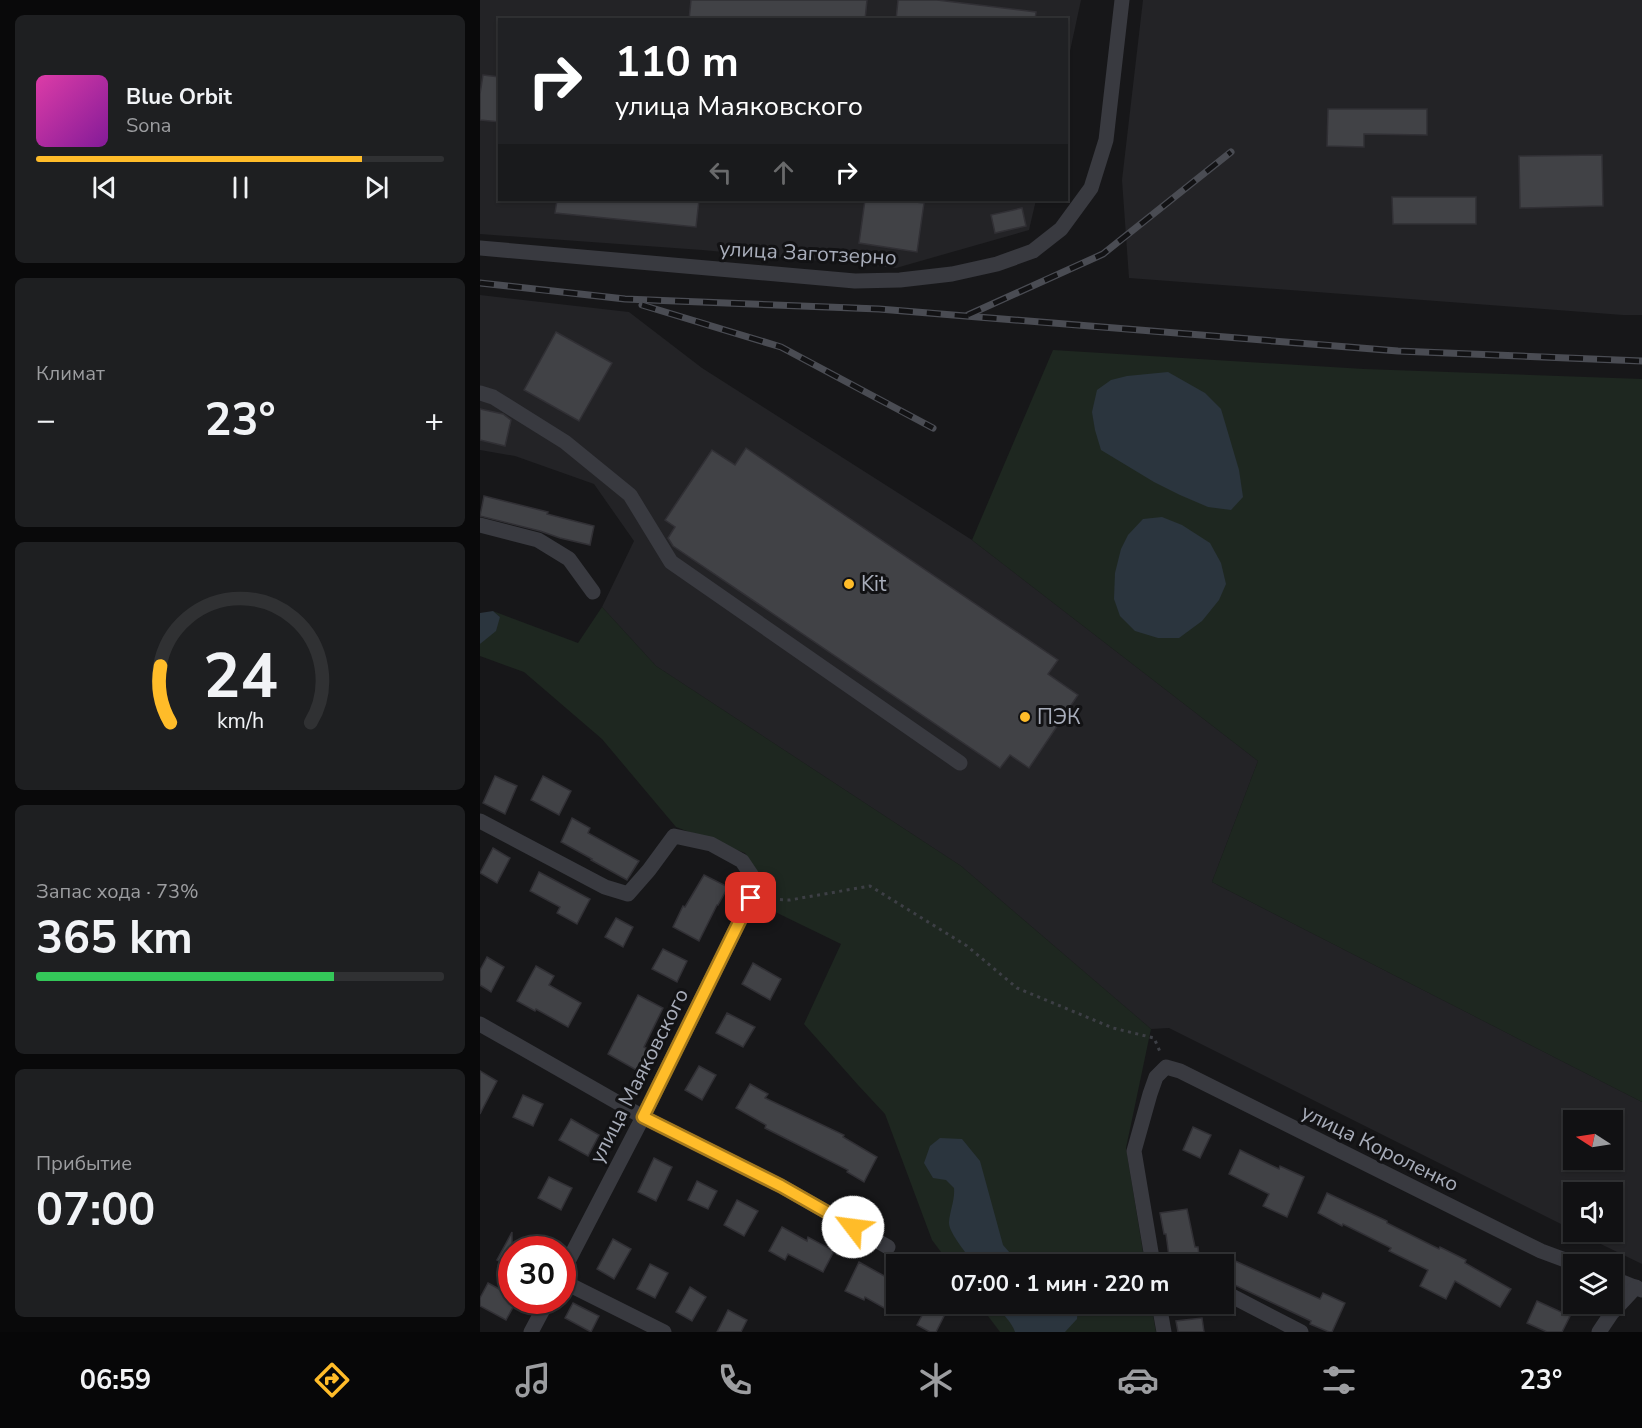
<!DOCTYPE html>
<html lang="ru">
<head>
<meta charset="utf-8">
<style>
  :root { --surface:#111113; --page:#1e1f21; --text:#f1f3f6; --muted:#9c9da0; --line:#303133; --accent:#ffbc29 }
  body { margin:0; font-family:"Nunito Sans",sans-serif; background:var(--page); color:var(--text); height:100vh; display:flex; flex-direction:column; font-size:22px; white-space:nowrap }
  * { box-sizing:border-box; margin:0 }
  p { font-size:20px; color:var(--muted) }
  .icon { flex:none; width:33px; height:33px; fill:none; stroke:currentColor; stroke-width:2; stroke-linecap:round; stroke-linejoin:round }
  .map { position:relative; flex:1; overflow:hidden }
  .drawer { display:flex; flex-direction:column; gap:15px; padding:15px; background:#09090a; width:480px }
  .drawer>* { flex:none }
  .guide { position:absolute; left:18px; top:18px; width:570px; height:183px; border-radius:0px; box-shadow:0 2px 4px #0004,0 0 0 2px var(--line); background:#202124; color:#fff; overflow:hidden }
  .needle { width:39px; rotate:282deg }
  .controls { position:absolute; left:1083px; top:1110px; display:grid; gap:12px }
  .controls a { display:grid; place-items:center; width:60px; height:60px; border-radius:0px; background:var(--surface); box-shadow:0 2px 4px #0004,0 0 0 2px var(--line); font-size:30px }
  .speed { position:absolute; left:18px; top:1236px; display:flex; gap:12px; font-size:30px; font-weight:700; text-align:center }
  .speed>* { display:grid; place-content:center; width:78px; height:78px; border-radius:50%; background:var(--surface); box-shadow:0 2px 4px #0004,0 0 0 2px var(--line); line-height:1 }
  .speed .limit { border:9px solid #d22; background:#fff; color:#111 }
  .pin { position:absolute; display:grid; place-items:center; width:51px; height:51px; color:#fff; margin:-26px; border-radius:12px; box-shadow:0 3px 9px #0006 }
  .me { position:absolute; width:66px; margin:-33px; rotate:300deg; stroke-linejoin:round; filter:drop-shadow(0 0 4px #0008) }
  .turn { display:flex; align-items:center; gap:21px; height:126px; padding:0 18px; font-size:27px }
  .turn .icon { width:78px; height:78px; stroke-width:2.5 }
  .turn b { display:block; font-size:42px; line-height:51px }
  .lanes { display:flex; align-items:center; height:57px; padding:0 18px; background:#0003; justify-content:center; gap:30px; direction:ltr }
  .lanes .off { opacity:.35 }
  .big { font-size:45px; font-weight:700; line-height:1.1 }
  .drawer .tile { flex:1; display:flex; flex-direction:column; justify-content:center; gap:9px; min-width:0; padding:0 21px; border-radius:9px; background:var(--page) }
  .drawer .dial { align-items:center; gap:0 }
  .dial svg { height:156px; overflow:visible; fill:none; stroke:var(--line); stroke-width:7; stroke-linecap:round; text-anchor:middle }
  .dial text { fill:var(--text); stroke:none }
  .song { display:flex; align-items:center; gap:18px }
  .cover { width:72px; height:72px; border-radius:9px; background:linear-gradient(135deg,hsl(320 70% 55%),hsl(290 70% 35%)) }
  .played { height:6px; border-radius:3px; background:linear-gradient(90deg,var(--accent) 80%,var(--line) 80%) }
  .keys { display:flex; justify-content:space-around; direction:ltr }
  .heat { display:flex; justify-content:space-between; align-items:center; font-size:33px; direction:ltr }
  .charge { height:9px; border-radius:4px; background:linear-gradient(90deg,#34c759 73%,var(--line) 0) }
  .trip { position:absolute; left:406px; top:1254px; width:348px; height:60px; border-radius:0px; background:var(--surface); box-shadow:0 2px 4px #0004,0 0 0 2px var(--line); font-weight:700; line-height:60px; text-align:center }
  .tabs { display:flex; height:96px; justify-content:space-around; align-items:center; background:#070708; color:var(--muted) }
  .tabs .icon { width:42px; height:42px }
  .tabs .selected { color:var(--accent) }
  .tabs b { font-size:27px; color:var(--text) }
  main { display:flex; flex:1; min-height:0 }
  .map>svg:first-child { display:block }
  .built { fill:#232326; fill-rule:evenodd }
  .green { fill:#1e2720 }
  .water { fill:#2b353e }
  .building { fill:#414246; stroke:#313035; stroke-width:1.5 }
  .lines { fill:none; stroke-linecap:round; stroke-linejoin:round }
  .path { stroke:#3d3f45; stroke-width:3; stroke-dasharray:3 4.5; stroke-linecap:butt }
  .minor { stroke:#393a40; stroke-width:15 }
  .rail-casing { stroke:#4a4c53; stroke-width:7 }
  .rail { stroke:#121214; stroke-width:4.5; stroke-dasharray:14; stroke-linecap:butt }
  .route-casing { stroke:#a67a1b; stroke-width:15 }
  .route { stroke:#ffbc29; stroke-width:10 }
  .poi-dot { fill:#ffbc29; stroke:#121214; stroke-width:2 }
  .labels { text-anchor:middle; dominant-baseline:central; stroke-width:6; stroke-linejoin:round; paint-order:stroke }
  .street-label { font-size:21px; fill:#a8adba; stroke:#121214 }
  .poi-label { font-size:21px; fill:#a8adba; stroke:#121214; text-anchor:start }
</style>
</head>
<body>
<main>
<section class="drawer">
<div class="tile">
<div class="song"><i class="cover"></i><div><b>Blue Orbit</b><p>Sona</p></div></div>
<div class="played"></div>
<div class="keys"><svg class="icon" aria-label="previous" viewBox="0 0 24 24"><path d="M18 5L8 12l10 7zM5 5v14"/></svg><svg class="icon" aria-label="pause" viewBox="0 0 24 24"><path d="M8 5v14M16 5v14"/></svg><svg class="icon" aria-label="next" viewBox="0 0 24 24"><path d="M6 5l10 7-10 7zM19 5v14"/></svg></div>
</div>
<div class="tile"><p>Климат</p>
<div class="heat"><a>−</a><b class="big">23°</b><a>+</a></div>
</div>
<div class="tile dial"><svg viewBox="0 0 100 80">
<path d="M14 69A42 42 0 1 1 86 69"/>
<path d="M14 69A42 42 0 0 1 9 40" stroke="#ffbc29"/>
<text x="50" y="56" font-size="32" font-weight="700">24</text>
<text x="50" y="72" font-size="11">km/h</text>
</svg></div>
<div class="tile"><p>Запас хода · 73%</p><b class="big">365 km</b><div class="charge"></div></div>
<div class="tile"><p>Прибытие</p><b class="big">07:00</b></div>
</section>
<div class="map">
<svg width="1162" height="1332" viewBox="0 0 1162 1332">
  <rect width="100%" height="100%" fill="#171719"/>
  <!-- built -->
  <g class="built">
    <polygon points="0,0 601,0 587,65 586,20 20,20 20,200 556,200 549,230 416,268 222,250 0,234"/>
    <polygon points="663,0 1162,0 1162,315 1143,315 649,278 642,180"/>
    <path d="M0,295L149,312L222,368L492,540L778,761L732,882L1162,1102V1264L1096,1232H1132V1192H1094L1093,1230L689,1028L671,1029L481,866L176,666L122,607L154,541L114,484L35,456L0,450ZM1094,1120H1132V1160H1094Z"/>
  </g>
  <!-- green -->
  <g class="green">
    <polygon points="573,350 884,369 1162,379 1162,1102 732,882 778,761 492,540"/>
    <polygon points="122,607 176,666 481,866 671,1029 646,1148 665,1264 470,1264 452,1240 405,1114 378,1085 324,1024 361,944 285,907 285,897 278,874 265,853 196,827 122,739 44,672 0,656 0,644 20,617 13,611 98,643"/>
    <polygon points="499,1304 671,1304 676,1332 520,1332"/>
  </g>
  <!-- water -->
  <g class="water">
    <polygon points="688,372 725,393 741,409 759,470 763,497 751,510 728,507 700,495 674,482 621,450 615,430 612,412 617,390 631,380 647,376"/>
    <polygon points="682,517 702,525 730,543 741,563 746,584 739,600 722,621 699,638 678,638 655,631 640,616 634,599 635,573 641,549 648,535 663,519"/>
    <polygon points="13,611 20,617 16,631 0,644 0,613"/>
    <path d="M460,1138L482,1139L500,1161L523,1245L530,1253H546L560,1264H494C488,1255 468,1232 469,1222C470,1210 475,1200 474,1188L466,1180L453,1178L444,1163L450,1146Z"/>
    <path d="M516,1304H598L597,1319L585,1332H535C532,1322 521,1313 516,1304Z"/>
  </g>
  <!-- building -->
  <g class="building">
    <polygon points="211,0 387,0 385,20 209,20"/>
    <polygon points="418,0 457,0 556,12 555,20 416,20"/>
    <polygon points="3,75 20,77 20,122 0,120 0,94"/>
    <polygon points="848,109 947,109 947,135 884,134 884,147 847,146"/>
    <polygon points="1122,155 1123,206 1040,208 1039,156"/>
    <polygon points="912,197 996,197 996,224 913,224"/>
    <polygon points="77,200 219,200 216,227 75,213"/>
    <polygon points="385,200 418,200 444,203 437,252 379,243"/>
    <polygon points="542,208 546,226 515,233 511,215"/>
    <polygon points="76,332 132,363 99,421 44,390"/>
    <polygon points="0,409 23,414 31,420 25,446 0,440"/>
    <polygon points="266,448 578,660 568,674 598,695 549,768 530,755 520,768 193,546 188,538 195,527 185,520 232,450 255,465"/>
    <polygon points="4,496 68,512 67,514 114,526 110,545 80,538 60,531 0,516"/>
    <polygon points="15,776 37,786 25,814 3,803"/>
    <polygon points="63,776 91,791 79,815 51,800"/>
    <polygon points="92,818 110,828 108,833 159,861 147,880 111,860 112,859 81,842"/>
    <polygon points="13,848 30,858 17,883 0,873"/>
    <polygon points="59,872 110,899 97,924 77,913 80,907 50,891"/>
    <polygon points="224,875 248,887 238,905 237,905 219,941 193,927 203,906 205,907"/>
    <polygon points="136,918 153,927 143,947 125,937"/>
    <polygon points="183,949 207,961 197,982 172,969"/>
    <polygon points="7,957 24,967 11,992 0,985 0,970"/>
    <polygon points="273,963 301,979 290,1000 262,984"/>
    <polygon points="56,966 74,976 69,985 101,1003 88,1027 56,1009 55,1011 37,1001"/>
    <polygon points="158,995 183,1008 164,1047 169,1050 158,1071 128,1054"/>
    <polygon points="247,1013 275,1027 263,1047 236,1033"/>
    <polygon points="219,1066 236,1075 222,1100 205,1090"/>
    <polygon points="0,1071 17,1081 0,1114"/>
    <polygon points="270,1084 288,1094 285,1098 364,1135 363,1137 397,1157 384,1182 367,1172 368,1170 285,1128 286,1125 256,1108"/>
    <polygon points="43,1095 63,1104 53,1126 33,1117"/>
    <polygon points="91,1119 119,1135 108,1156 79,1140"/>
    <polygon points="713,1127 731,1135 720,1158 703,1150"/>
    <polygon points="760,1150 799,1169 800,1166 824,1177 807,1217 783,1206 789,1194 749,1174"/>
    <polygon points="174,1158 192,1167 176,1201 158,1192"/>
    <polygon points="69,1177 92,1188 81,1210 58,1198"/>
    <polygon points="217,1181 237,1191 228,1209 208,1200"/>
    <polygon points="847,1193 907,1221 907,1223 959,1249 960,1247 986,1260 985,1263 1031,1289 1020,1307 975,1281 966,1299 940,1286 948,1270 909,1251 911,1248 863,1224 862,1226 838,1213"/>
    <polygon points="257,1200 278,1211 264,1236 244,1225"/>
    <polygon points="707,1209 715,1247 718,1247 720,1264 690,1264 686,1234 684,1234 680,1213"/>
    <polygon points="302,1227 327,1241 328,1237 354,1251 343,1272 308,1254 305,1260 289,1251"/>
    <polygon points="32,1232 32,1268 17,1260"/>
    <polygon points="133,1239 151,1249 134,1279 117,1269"/>
    <polygon points="753,1260 840,1299 843,1293 865,1303 852,1332 849,1332 830,1324 831,1321 744,1280"/>
    <polygon points="379,1262 417,1283 417,1307 413,1313 385,1297 384,1300 365,1291"/>
    <polygon points="170,1264 188,1273 175,1298 157,1289"/>
    <polygon points="8,1283 32,1296 32,1300 37,1300 26,1320 0,1306 0,1298"/>
    <polygon points="210,1287 226,1297 212,1321 196,1312"/>
    <polygon points="1057,1301 1090,1316 1082,1332 1067,1332 1047,1323"/>
    <polygon points="93,1303 119,1316 111,1332 85,1318"/>
    <polygon points="448,1304 456,1304 467,1310 456,1332 450,1332 437,1325"/>
    <polygon points="248,1310 267,1320 261,1332 237,1332"/>
    <polygon points="722,1318 724,1332 698,1332 696,1321"/>
  </g>
  <g class="lines">
    <!-- path -->
    <polyline class="path" points="285,899 310,900 390,886 487,946 537,988 633,1028 674,1038 681,1054"/>
    <!-- minor -->
    <g class="minor">
      <polyline points="0,248 375,281 420,280 472,274 517,264 553,251 581,229 611,188 626,140 642,0"/>
      <polyline points="0,393 13,397 85,442 150,495 191,562 480,763"/>
      <polyline points="0,525 58,540 89,559 113,592"/>
      <polyline points="0,821 125,887 148,894 169,870 194,836 231,844 262,861 274,879 271,898 163,1117 82,1273"/>
      <polyline points="0,1024 163,1117 301,1186 408,1247"/>
      <polyline points="673,1264 654,1151 670,1094 676,1077 686,1067 700,1071 1061,1251 1096,1264"/>
      <polyline points="1132,1278 1162,1290"/>
      <polyline points="82,1281 184,1332"/>
      <polyline points="744,1292 821,1332"/>
      <polyline points="679,1304 684,1332"/>
      <polyline points="51,1332 68,1300"/>
      <polyline points="1119,1332 1131,1314 1156,1287"/>
    </g>
    <defs>
      <g id="rail">
        <polyline points="0,283 145,299 399,309 918,351 1162,361"/>
        <polyline points="162,305 301,347 453,428"/>
        <polyline points="488,315 623,254 751,152"/>
      </g>
    </defs>
    <!-- rail casing -->
    <use href="#rail" class="rail-casing"/>
    <!-- rail -->
    <use href="#rail" class="rail"/>
  </g>
  <g class="lines">
    <defs>
      <polyline id="route" points="271,898 163,1117 301,1186 373,1227"/>
    </defs>
    <!-- route casing -->
    <use href="#route" class="route-casing"/>
    <!-- route -->
    <use href="#route" class="route"/>
  </g>
  <!-- markers -->
  <g class="poi-dot">
    <circle cx="369" cy="584" r="6"/>
    <circle cx="545" cy="717" r="6"/>
  </g>
  <g class="labels">
    <!-- street labels -->
    <g class="street-label">
      <text transform="translate(328 253) rotate(3)">улица Заготзерно</text>
      <text transform="translate(159 1076) rotate(-63)">улица Маяковского</text>
      <text transform="translate(900 1148) rotate(26)">улица Короленко</text>
    </g>
    <!-- poi labels -->
    <g class="poi-label">
      <text x="381" y="584">Kit</text>
      <text x="557" y="717">ПЭК</text>
    </g>
  </g>
</svg>
<div class="controls">
<a><svg class="needle" viewBox="-14 -14 28 28"><path d="M0-13l5 13h-10z" fill="#e53935"/><path d="M0 13l5-13h-10z" fill="#9c9da0"/></svg></a>
<a><svg class="icon" aria-label="sound" viewBox="0 0 24 24"><path d="M4 9h4l5-4v14l-5-4H4zM17 9q2 3 0 6"/></svg></a>
<a><svg class="icon" aria-label="layers" viewBox="0 0 24 24"><path d="M12 4l9 5-9 5-9-5zM3 14l9 5 9-5"/></svg></a>
</div>
<div class="speed"><div class="limit">30</div></div>
<div class="pin" style="left:271px;top:898px;background:#d93025"><svg class="icon" aria-label="arrive" viewBox="0 0 24 24"><path d="M6 21V4h12l-3 4 3 4H6"/></svg></div>
<svg class="me" style="left:373px;top:1227px" viewBox="-20 -20 40 40"><circle r="19" fill="#fff"/><path d="M0-13L10 11 0 6-10 11z" fill="#ffbc29"/></svg>
<div class="trip">07:00 · 1 мин · 220 m</div>
<div class="guide">
<div class="turn"><svg class="icon" aria-label="right" viewBox="0 0 24 24"><path d="M7 20v-9h11M14 6l5 5-5 5"/></svg><div><b>110 m</b>улица Маяковского</div></div>
<div class="lanes"><svg class="icon off" aria-label="left" viewBox="0 0 24 24"><path d="M17 20v-9H6M10 6l-5 5 5 5"/></svg><svg class="icon off" aria-label="ahead" viewBox="0 0 24 24"><path d="M12 20V5M6 11l6-6 6 6"/></svg><svg class="icon" aria-label="right" viewBox="0 0 24 24"><path d="M7 20v-9h11M14 6l5 5-5 5"/></svg></div>
</div>
</div>
</main>
<nav class="tabs">
<b>06:59</b>
<svg class="icon selected" aria-label="directions" viewBox="0 0 24 24"><path d="M12 3l9 9-9 9-9-9zM9 14v-3h6M13 9l2 2-2 2"/></svg>
<svg class="icon" aria-label="music" viewBox="0 0 24 24"><path d="M9 18V5l10-2v13"/><circle cx="6" cy="18" r="3"/><circle cx="16" cy="16" r="3"/></svg>
<svg class="icon" aria-label="phone" viewBox="0 0 24 24"><path d="M5 4h4l2 5-3 2q2 4 5 5l2-3 5 2v4C11 20 4 13 5 4z"/></svg>
<svg class="icon" aria-label="climate" viewBox="0 0 24 24"><path d="M12 3v18M4 7l16 10M4 17L20 7"/></svg>
<svg class="icon" aria-label="car" viewBox="0 0 24 24"><path d="M5 17H2v-5l4-1 3-4h7l3 4 3 1v5h-3M9 17h6M6 11h13"/><circle cx="7" cy="17" r="2"/><circle cx="17" cy="17" r="2"/></svg>
<svg class="icon" aria-label="filters" viewBox="0 0 24 24"><path d="M4 7h16M4 17h16"/><circle cx="9" cy="7" r="2"/><circle cx="15" cy="17" r="2"/></svg>
<b>23°</b>
</nav>
</body>
</html>
